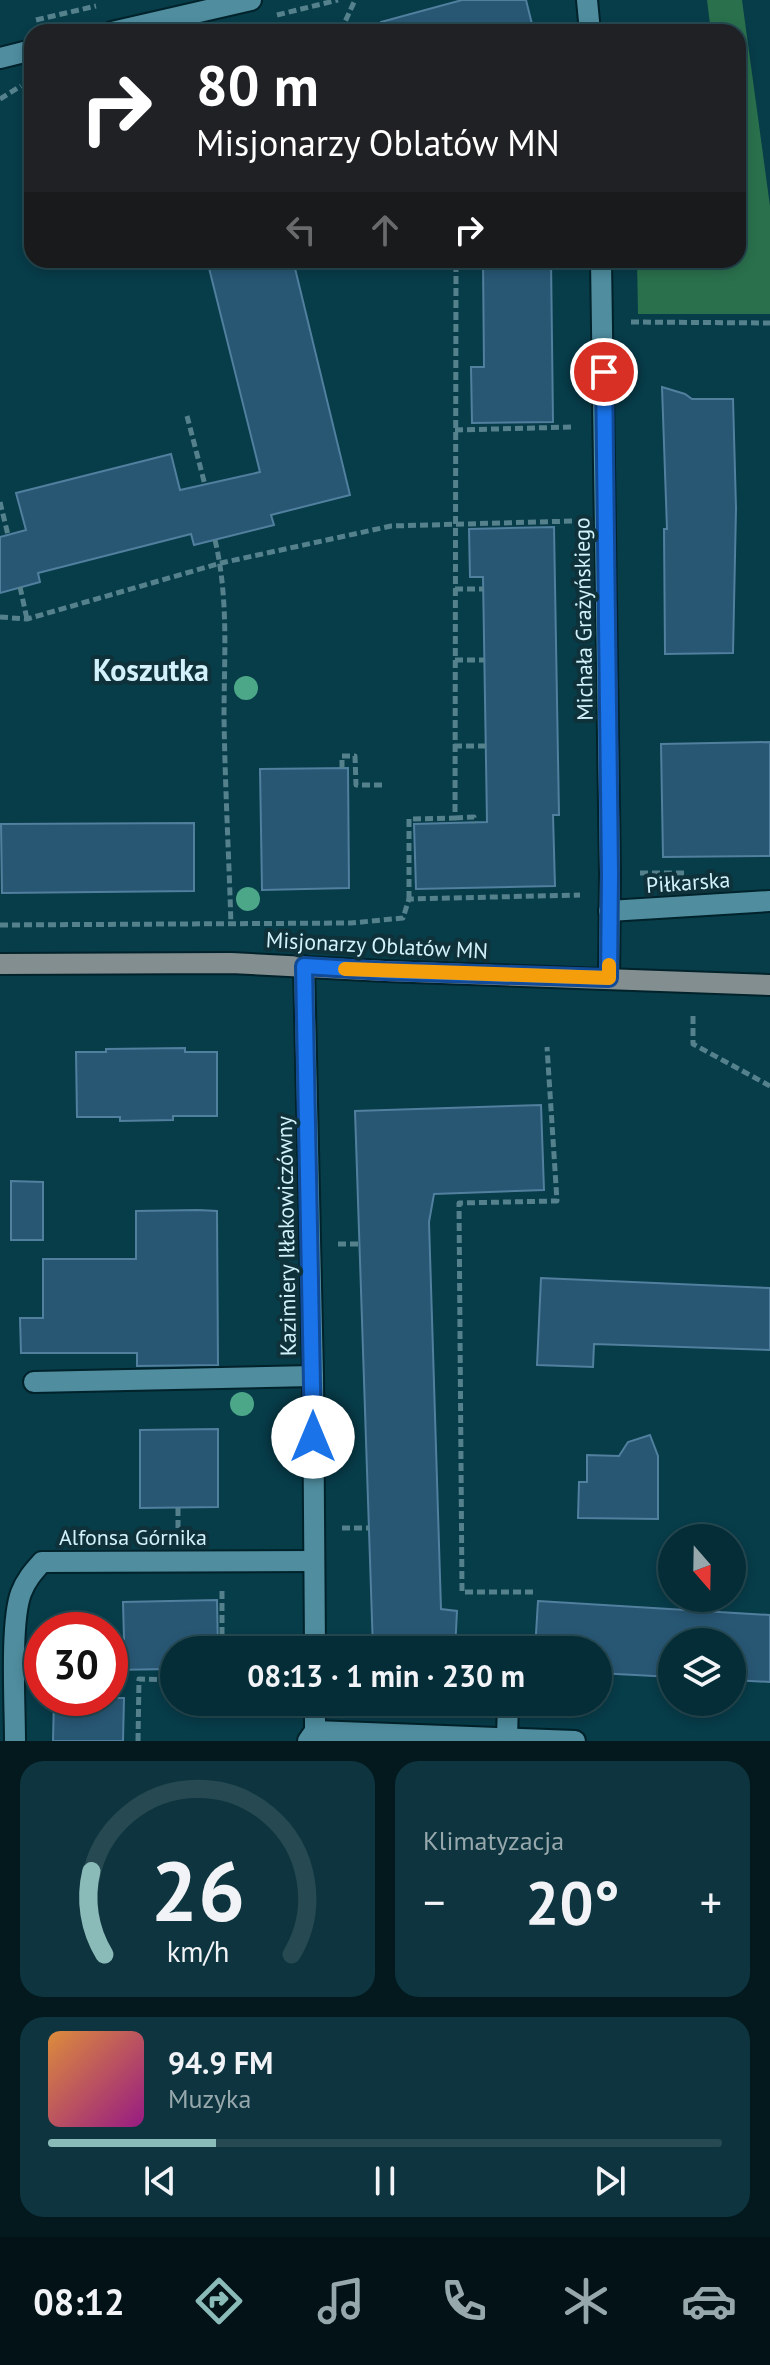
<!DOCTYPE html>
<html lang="pl">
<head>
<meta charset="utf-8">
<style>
  :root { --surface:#052d37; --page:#0e353f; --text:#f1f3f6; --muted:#97a8ad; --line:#264952; --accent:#8bbbb9 }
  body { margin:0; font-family:"PT Sans",sans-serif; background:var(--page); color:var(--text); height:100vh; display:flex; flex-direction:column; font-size:30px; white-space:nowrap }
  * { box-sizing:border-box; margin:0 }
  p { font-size:26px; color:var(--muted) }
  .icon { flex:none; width:44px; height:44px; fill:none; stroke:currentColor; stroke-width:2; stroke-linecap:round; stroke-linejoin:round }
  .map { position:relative; height:1741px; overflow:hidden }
  .details { display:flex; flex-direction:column; gap:20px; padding:20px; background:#03191e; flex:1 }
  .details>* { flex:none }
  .top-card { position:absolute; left:24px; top:24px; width:722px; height:244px; border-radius:24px; box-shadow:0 4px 12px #0003,0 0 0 2px var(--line); background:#202124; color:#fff; overflow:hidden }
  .needle { width:52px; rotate:160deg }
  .tools { position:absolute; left:658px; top:1524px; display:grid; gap:16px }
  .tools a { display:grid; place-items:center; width:88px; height:88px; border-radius:50%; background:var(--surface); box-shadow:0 4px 12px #0003,0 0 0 2px var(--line); font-size:40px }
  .speed { position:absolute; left:24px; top:1612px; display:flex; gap:16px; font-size:40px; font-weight:700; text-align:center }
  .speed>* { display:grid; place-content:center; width:104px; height:104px; border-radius:50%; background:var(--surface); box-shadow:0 4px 12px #0003,0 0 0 2px var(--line); line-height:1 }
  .speed .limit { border:12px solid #d22; background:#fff; color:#111 }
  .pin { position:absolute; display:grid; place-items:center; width:68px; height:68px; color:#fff; margin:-34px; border:4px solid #fff; border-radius:50%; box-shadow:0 2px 8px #0007 }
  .me { position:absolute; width:88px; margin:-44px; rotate:0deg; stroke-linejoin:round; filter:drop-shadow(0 0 6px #0008) }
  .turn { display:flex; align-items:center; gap:28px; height:168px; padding:0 40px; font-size:36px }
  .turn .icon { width:104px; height:104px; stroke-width:2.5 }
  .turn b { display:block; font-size:56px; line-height:68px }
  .lanes { display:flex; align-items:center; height:76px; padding:0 40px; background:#0003; justify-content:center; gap:40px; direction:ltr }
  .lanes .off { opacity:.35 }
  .big { font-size:60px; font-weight:700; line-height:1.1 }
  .details .tile { flex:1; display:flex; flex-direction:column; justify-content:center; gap:12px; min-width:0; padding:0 28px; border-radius:24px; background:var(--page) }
  .details .dial { align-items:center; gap:0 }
  .dial svg { height:208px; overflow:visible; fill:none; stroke:var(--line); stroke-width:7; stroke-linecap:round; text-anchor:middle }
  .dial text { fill:var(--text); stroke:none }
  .song { display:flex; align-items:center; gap:24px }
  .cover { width:96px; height:96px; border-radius:12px; background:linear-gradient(135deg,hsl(30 70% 55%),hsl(310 70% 35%)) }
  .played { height:8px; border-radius:4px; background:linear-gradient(90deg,var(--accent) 25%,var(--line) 25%) }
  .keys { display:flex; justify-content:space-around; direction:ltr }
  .heat { display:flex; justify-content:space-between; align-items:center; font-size:44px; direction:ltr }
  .details .tiles { flex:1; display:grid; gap:20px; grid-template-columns:1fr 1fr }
  .tile:last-child { grid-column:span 2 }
  .trip { position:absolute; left:160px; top:1636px; width:452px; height:80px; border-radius:40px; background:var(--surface); box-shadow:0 4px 12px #0003,0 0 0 2px var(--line); font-weight:700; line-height:80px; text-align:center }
  .dock { display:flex; height:128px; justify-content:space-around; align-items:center; background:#021216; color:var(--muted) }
  .dock .icon { width:56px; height:56px }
  .dock .on { color:var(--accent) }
  .dock b { font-size:36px; color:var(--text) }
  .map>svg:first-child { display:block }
  .green { fill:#2a704d }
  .building { fill:#285774; stroke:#517f9e; stroke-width:2 }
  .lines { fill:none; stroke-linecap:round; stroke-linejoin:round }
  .lane-casing { stroke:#00222a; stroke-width:24 }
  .street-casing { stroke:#00222a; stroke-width:24 }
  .secondary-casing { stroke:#00222a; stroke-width:24 }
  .path { stroke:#55818d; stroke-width:5; stroke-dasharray:8 4; stroke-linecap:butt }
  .lane { stroke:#4f8d9f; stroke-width:20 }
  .street { stroke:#4f8d9f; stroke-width:20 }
  .secondary { stroke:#838e90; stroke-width:20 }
  .tree { fill:#4ca688 }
  .route-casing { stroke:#114b97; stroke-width:20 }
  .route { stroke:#1a73e8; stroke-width:14 }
  .slow { stroke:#f59e0b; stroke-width:14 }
  .labels { text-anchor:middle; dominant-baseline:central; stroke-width:8; stroke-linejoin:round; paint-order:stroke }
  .street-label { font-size:22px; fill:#d2f1fb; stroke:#0f3139 }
  .district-label { font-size:30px; font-weight:bold; fill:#d2f1fb; stroke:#0f3139 }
</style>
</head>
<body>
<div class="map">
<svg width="770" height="1741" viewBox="0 0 770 1741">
  <rect width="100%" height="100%" fill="#073c49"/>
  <!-- green -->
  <polygon class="green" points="707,0 742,0 770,206 770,314 638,314 637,260 738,260 738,32 711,32"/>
  <!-- building -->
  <g class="building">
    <polygon points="462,0 526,0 534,32 382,32 381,22"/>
    <polygon points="207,260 293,260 350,495 271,515 274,525 194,545 191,534 38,573 40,582 0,593 0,537 26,530 16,493 171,454 180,490 260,472"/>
    <polygon points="483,260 551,260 553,422 472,423 471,367 484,367"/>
    <polygon points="662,387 685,394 692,399 733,399 736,508 733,653 665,654 664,529 667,529"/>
    <polygon points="554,527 559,815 553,815 555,886 416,889 414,824 487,822 483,577 470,577 469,529"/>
    <polygon points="770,742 770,856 663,857 661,744"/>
    <polygon points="348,768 349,888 262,890 260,769"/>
    <polygon points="194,823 194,891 2,893 1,824"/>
    <polygon points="185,1048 185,1052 217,1052 217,1116 173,1116 173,1120 120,1121 120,1117 77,1117 76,1052 106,1052 106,1049"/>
    <polygon points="541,1105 544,1190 434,1194 429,1222 441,1609 457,1611 455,1650 373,1650 355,1111"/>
    <polygon points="11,1181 43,1182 43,1240 11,1240"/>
    <polygon points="198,1210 217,1211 218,1365 137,1366 137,1353 21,1353 20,1318 43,1318 43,1259 136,1259 136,1211"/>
    <polygon points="541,1278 770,1288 770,1350 594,1344 593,1367 537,1365"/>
    <polygon points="218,1429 218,1507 140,1508 140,1430"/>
    <polygon points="650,1435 658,1456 658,1519 578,1518 579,1482 587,1482 587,1455 619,1456 628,1442"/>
    <polygon points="217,1600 218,1650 174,1650 174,1669 110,1670 110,1638 124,1639 123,1602"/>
    <polygon points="538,1601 770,1615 770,1682 732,1680 732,1642 672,1642 672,1677 598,1673 598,1650 535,1650"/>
    <polygon points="54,1698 124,1698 123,1741 53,1741"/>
  </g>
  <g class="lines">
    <defs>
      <g id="lane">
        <polyline points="609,911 770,901"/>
        <polyline points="34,1382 313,1376"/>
        <polyline points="315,1731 575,1741"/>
        <polyline points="507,1738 508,1702"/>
      </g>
      <g id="street">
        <polyline points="587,0 590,32"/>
        <polyline points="112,32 251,0"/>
        <polyline points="0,58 32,50"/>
        <polyline points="601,260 610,874 609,978"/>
        <polyline points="304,966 313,1376 315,1650"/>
        <path d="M15,1741C15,1705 10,1623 21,1593C26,1580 33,1572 42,1562L314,1561"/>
        <polyline points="308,1741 315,1731 315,1702"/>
      </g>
      <polyline id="secondary" points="0,964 231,963 385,971 770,985"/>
    </defs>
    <!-- lane casing -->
    <use href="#lane" class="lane-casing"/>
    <!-- street casing -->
    <use href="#street" class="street-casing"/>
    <!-- secondary casing -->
    <use href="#secondary" class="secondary-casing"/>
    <!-- path -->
    <g class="path">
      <polyline points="277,15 338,0"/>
      <polyline points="36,20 96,6"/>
      <polyline points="346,32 344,24 355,0"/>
      <polyline points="0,99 21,86"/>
      <polyline points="631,322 770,323"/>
      <polyline points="187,416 205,485"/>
      <polyline points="455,430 573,427"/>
      <polyline points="0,502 8,535"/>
      <path d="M215,540C229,599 224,658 224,717C225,787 229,857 231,926"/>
      <polyline points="20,587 27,619"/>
      <polyline points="455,589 483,589"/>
      <polyline points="0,617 27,619 221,563 391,526 574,521"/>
      <polyline points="455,660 484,660"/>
      <polyline points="454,746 486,746"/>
      <polyline points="342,768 342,756 355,756 356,785 383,785"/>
      <polyline points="455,818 474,817 475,823"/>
      <polyline points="640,873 686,873"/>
      <polyline points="409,899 409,819 455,818 456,271 454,260"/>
      <polyline points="0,925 351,923 403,918 409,899 580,895"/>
      <polyline points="693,1016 693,1044 770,1086"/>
      <polyline points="338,1244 361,1244"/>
      <polyline points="178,1508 178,1531"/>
      <polyline points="342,1528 369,1528"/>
      <polyline points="222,1591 222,1650"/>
      <polyline points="533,1592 462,1592 459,1203 557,1201 547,1047"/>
      <polyline points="138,1741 139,1679 174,1680"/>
    </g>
    <!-- lane -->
    <use href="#lane" class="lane"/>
    <!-- street -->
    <use href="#street" class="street"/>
    <!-- secondary -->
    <use href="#secondary" class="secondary"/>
  </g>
  <!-- trees -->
  <g class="tree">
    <circle cx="246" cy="688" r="12"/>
    <circle cx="248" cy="899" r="12"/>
    <circle cx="242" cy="1404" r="12"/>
  </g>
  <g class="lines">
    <defs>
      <polyline id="route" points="313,1437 304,966 385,971 609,978 610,874 604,372"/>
    </defs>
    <!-- route casing -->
    <use href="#route" class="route-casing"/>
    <!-- route -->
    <use href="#route" class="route"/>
    <!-- slow -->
    <polyline class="slow" points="345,969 609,978 609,965"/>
  </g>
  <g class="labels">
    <!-- street labels -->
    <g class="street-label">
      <text transform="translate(583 619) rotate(-91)">Michała Grażyńskiego</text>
      <text transform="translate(688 882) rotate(-4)">Piłkarska</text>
      <text transform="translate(377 945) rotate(3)">Misjonarzy Oblatów MN</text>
      <text transform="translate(286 1236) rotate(-91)">Kazimiery Iłłakowiczówny</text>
      <text x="133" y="1537">Alfonsa Górnika</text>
    </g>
    <!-- district labels -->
    <g class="district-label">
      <text x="151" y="669">Koszutka</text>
    </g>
  </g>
</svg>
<div class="tools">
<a><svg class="needle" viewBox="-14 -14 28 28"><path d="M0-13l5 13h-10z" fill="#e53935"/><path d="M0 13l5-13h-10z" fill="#97a8ad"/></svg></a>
<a><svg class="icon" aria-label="layers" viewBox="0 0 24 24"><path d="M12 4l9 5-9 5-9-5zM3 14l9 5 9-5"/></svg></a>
</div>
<div class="speed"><div class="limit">30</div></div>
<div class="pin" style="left:604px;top:372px;background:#d93025"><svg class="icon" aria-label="arrive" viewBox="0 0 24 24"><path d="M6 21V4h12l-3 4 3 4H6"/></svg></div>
<svg class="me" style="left:313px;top:1437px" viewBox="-20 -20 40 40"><circle r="19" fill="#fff"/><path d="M0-13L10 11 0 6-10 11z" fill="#1a73e8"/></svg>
<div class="trip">08:13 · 1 min · 230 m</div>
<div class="top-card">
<div class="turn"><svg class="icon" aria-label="right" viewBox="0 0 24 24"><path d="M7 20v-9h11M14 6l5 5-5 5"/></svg><div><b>80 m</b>Misjonarzy Oblatów MN</div></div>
<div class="lanes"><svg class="icon off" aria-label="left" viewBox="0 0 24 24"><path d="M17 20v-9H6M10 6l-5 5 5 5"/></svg><svg class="icon off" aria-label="ahead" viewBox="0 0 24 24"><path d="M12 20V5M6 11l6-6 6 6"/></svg><svg class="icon" aria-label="right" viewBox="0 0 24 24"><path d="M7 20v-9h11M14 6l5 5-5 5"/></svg></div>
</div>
</div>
<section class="details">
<div class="tiles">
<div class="tile dial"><svg viewBox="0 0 100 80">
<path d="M14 69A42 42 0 1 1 86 69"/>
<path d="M14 69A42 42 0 0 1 9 37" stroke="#8bbbb9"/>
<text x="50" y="56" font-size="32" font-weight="700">26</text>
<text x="50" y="72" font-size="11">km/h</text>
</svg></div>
<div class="tile"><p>Klimatyzacja</p>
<div class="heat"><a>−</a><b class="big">20°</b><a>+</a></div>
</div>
<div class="tile">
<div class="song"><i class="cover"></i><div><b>94.9 FM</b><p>Muzyka</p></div></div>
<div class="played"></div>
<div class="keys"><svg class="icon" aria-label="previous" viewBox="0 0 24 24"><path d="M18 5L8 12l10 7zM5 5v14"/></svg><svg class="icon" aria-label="pause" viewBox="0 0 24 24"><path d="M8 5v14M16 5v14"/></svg><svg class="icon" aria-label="next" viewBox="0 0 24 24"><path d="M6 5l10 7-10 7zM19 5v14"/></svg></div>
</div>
</div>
</section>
<nav class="dock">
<b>08:12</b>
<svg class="icon on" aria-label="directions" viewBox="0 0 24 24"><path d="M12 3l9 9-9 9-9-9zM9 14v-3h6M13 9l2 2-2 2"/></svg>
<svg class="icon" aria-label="music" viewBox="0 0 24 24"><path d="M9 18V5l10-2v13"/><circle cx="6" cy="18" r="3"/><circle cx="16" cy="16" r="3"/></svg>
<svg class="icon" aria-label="phone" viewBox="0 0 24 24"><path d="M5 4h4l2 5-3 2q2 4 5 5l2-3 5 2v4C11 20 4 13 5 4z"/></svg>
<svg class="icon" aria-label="climate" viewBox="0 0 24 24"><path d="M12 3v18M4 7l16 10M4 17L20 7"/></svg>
<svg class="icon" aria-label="car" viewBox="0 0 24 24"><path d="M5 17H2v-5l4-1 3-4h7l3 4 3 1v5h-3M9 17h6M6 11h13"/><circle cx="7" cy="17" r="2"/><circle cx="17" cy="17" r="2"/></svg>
</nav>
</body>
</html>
